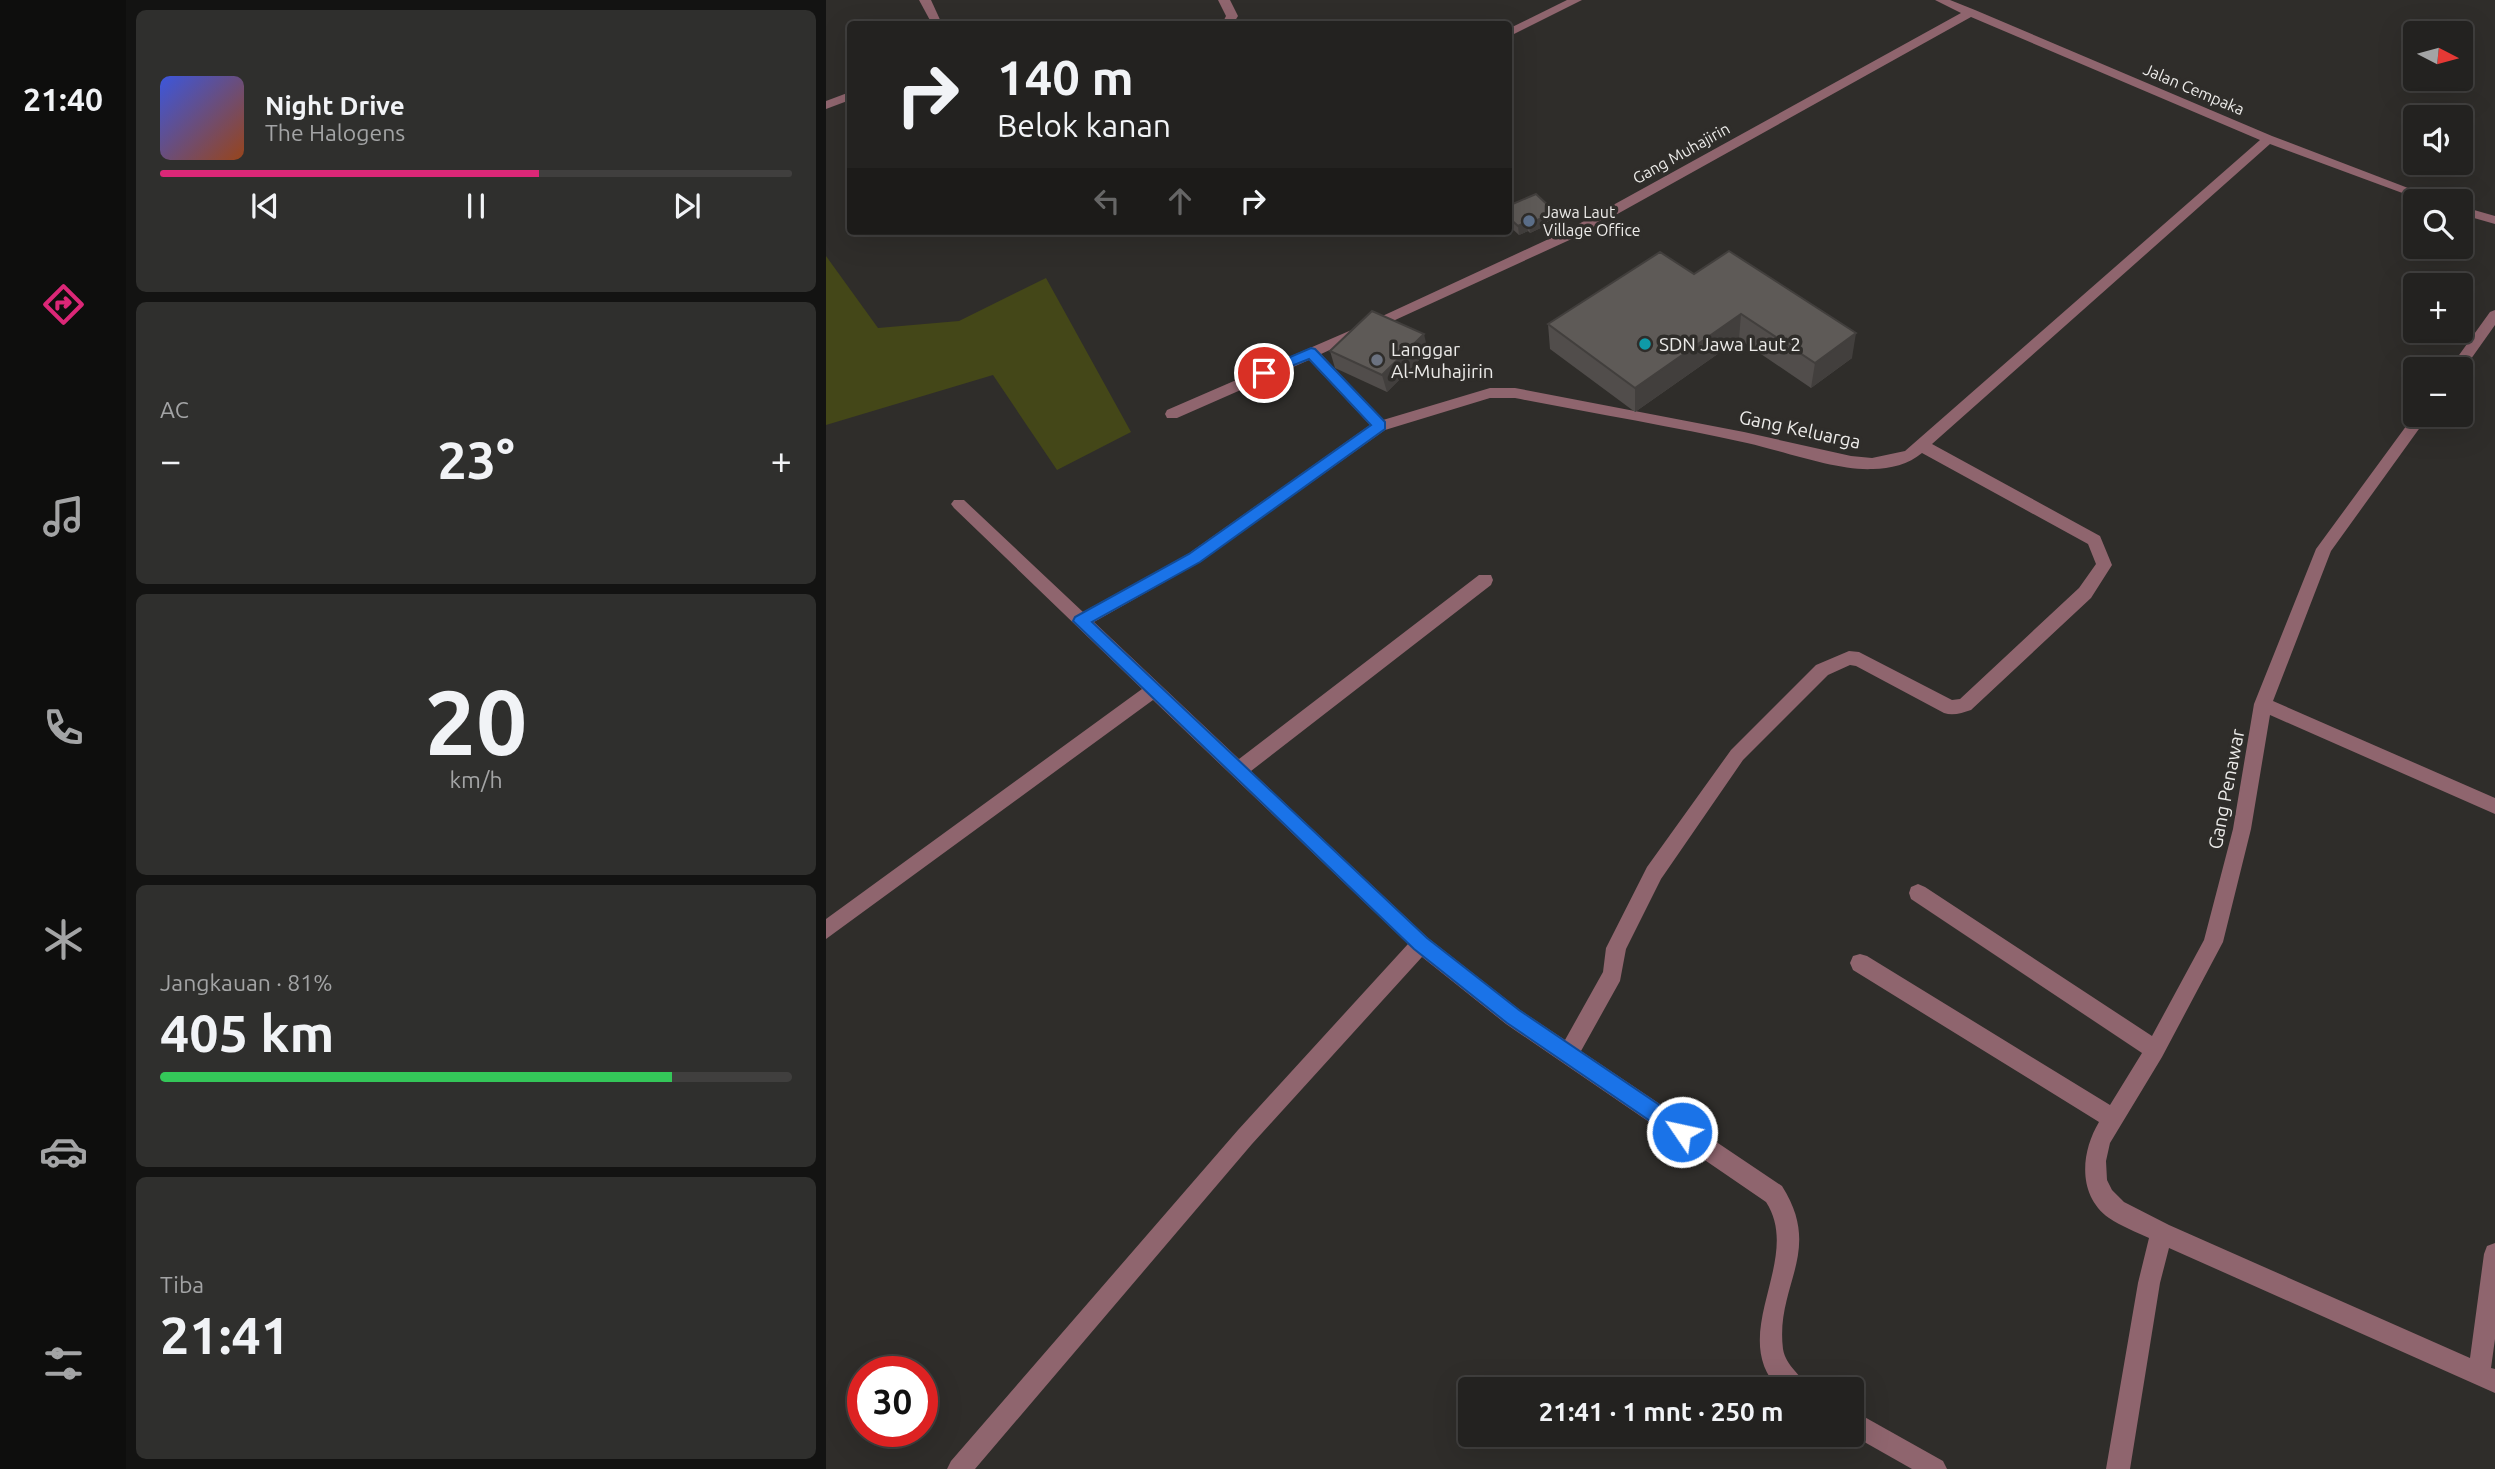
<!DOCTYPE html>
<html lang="id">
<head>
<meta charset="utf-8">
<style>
  :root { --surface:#232220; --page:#2f2f2d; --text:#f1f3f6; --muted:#a3a4a5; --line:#403f3e; --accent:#db2777 }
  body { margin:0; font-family:Ubuntu,sans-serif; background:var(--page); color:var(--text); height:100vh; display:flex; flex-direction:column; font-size:26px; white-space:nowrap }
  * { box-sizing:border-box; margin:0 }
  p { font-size:23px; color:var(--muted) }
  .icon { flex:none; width:38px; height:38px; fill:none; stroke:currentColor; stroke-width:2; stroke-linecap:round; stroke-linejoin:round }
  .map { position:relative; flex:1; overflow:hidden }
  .panel { display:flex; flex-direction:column; gap:10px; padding:10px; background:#131312; width:700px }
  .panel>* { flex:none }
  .hud { position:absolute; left:21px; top:21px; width:665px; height:214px; border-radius:7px; box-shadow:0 7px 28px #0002,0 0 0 2px var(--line); background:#232220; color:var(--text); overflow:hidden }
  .needle { width:46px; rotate:96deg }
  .controls { position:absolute; left:1577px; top:21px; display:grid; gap:14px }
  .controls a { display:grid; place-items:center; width:70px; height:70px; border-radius:7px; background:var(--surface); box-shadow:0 7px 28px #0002,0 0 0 2px var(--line); font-size:35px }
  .speed { position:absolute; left:21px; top:1356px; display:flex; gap:14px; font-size:35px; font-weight:700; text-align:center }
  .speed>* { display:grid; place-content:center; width:91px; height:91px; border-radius:50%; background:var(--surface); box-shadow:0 7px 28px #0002,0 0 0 2px var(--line); line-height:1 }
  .speed .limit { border:10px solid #d22; background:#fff; color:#111 }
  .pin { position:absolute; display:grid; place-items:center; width:60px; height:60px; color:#fff; margin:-30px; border:4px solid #fff; border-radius:50%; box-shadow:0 2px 7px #0007 }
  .me { position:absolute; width:77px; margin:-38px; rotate:304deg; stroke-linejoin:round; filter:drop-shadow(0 0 5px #0008) }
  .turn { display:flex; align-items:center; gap:24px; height:147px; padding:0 35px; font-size:32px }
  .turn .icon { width:91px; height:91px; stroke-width:2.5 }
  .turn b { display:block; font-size:49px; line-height:60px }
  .lanes { display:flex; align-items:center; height:66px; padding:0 35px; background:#0003; justify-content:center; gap:35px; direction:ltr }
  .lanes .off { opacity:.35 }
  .big { font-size:52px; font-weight:600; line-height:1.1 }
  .panel .tile { flex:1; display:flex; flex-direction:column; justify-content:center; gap:10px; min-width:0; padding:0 24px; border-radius:10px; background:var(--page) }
  .panel .dial { align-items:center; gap:0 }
  .dial b { font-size:91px; line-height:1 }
  .song { display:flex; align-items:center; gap:21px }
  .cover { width:84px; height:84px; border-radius:10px; background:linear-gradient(135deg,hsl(230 70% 55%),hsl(20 70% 35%)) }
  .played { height:7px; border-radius:4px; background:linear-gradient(90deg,var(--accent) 60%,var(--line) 60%) }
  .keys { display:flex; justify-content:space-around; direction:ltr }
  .heat { display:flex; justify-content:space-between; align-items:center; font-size:38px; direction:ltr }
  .charge { height:10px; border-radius:5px; background:linear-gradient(90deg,#34c759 81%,var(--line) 0) }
  .trip { position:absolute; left:632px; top:1377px; width:406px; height:70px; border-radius:7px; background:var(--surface); box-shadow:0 7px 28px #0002,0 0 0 2px var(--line); font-weight:600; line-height:70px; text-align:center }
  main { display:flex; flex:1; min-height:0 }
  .tabs { display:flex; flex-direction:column; width:126px; justify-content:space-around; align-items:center; background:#0e0e0d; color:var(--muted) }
  .tabs .icon { width:49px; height:49px }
  .tabs .current { color:var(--accent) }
  .tabs b { font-size:32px; color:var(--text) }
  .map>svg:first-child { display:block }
  .green { fill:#444718 }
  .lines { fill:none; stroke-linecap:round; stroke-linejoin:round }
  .minor { fill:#8f656e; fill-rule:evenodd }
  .wall { fill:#514d4b }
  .shaded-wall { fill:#423f3d }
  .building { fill:#5e5a57; stroke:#423f3d; stroke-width:2 }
  .route { fill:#1a73e8; stroke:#114b97; stroke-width:2 }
  .service-dot { fill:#5c6f8a; stroke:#2f2d2a; stroke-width:2.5 }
  .culture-dot { fill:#0f9aa8; stroke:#2f2d2a; stroke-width:2.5 }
  .worship-dot { fill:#6b7280; stroke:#2f2d2a; stroke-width:2.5 }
  .labels { text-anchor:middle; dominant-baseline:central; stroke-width:7; stroke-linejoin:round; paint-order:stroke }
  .far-street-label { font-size:16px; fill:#ecebe9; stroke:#2f2d2a }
  .far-poi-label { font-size:16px; fill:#ecebe9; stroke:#2f2d2a; text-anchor:start }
  .poi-label { font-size:19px; fill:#ecebe9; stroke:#2f2d2a; text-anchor:start }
  .street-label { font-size:19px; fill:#ecebe9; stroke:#2f2d2a }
</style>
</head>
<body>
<main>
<nav class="tabs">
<b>21:40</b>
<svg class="icon current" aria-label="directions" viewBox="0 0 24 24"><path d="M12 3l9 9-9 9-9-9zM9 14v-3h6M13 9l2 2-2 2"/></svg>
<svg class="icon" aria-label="music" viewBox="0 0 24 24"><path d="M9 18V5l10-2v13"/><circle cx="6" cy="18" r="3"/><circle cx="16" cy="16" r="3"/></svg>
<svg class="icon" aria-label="phone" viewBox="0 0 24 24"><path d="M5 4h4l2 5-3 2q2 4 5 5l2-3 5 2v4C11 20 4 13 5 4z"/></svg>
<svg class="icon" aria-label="climate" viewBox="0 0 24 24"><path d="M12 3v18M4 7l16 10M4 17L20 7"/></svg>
<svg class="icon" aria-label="car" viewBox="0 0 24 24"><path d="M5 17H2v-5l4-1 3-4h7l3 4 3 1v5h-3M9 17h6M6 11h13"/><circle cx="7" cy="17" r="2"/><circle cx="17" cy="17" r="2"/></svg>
<svg class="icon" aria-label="filters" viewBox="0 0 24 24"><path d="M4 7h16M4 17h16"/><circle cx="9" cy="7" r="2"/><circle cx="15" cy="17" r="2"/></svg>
</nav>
<section class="panel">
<div class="tile">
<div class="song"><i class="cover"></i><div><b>Night Drive</b><p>The Halogens</p></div></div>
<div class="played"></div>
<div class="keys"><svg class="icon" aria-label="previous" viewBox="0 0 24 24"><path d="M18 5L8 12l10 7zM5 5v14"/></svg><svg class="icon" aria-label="pause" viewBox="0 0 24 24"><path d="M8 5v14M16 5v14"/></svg><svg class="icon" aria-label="next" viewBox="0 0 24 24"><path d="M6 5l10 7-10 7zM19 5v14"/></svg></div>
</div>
<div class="tile"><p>AC</p>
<div class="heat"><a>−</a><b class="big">23°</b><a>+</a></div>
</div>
<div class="tile dial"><b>20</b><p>km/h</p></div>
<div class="tile"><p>Jangkauan · 81%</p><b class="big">405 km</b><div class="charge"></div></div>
<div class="tile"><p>Tiba</p><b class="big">21:41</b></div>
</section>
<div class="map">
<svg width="1669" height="1469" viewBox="0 0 1669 1469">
  <rect width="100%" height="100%" fill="#2f2d2a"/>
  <!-- green -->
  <polygon class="green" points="0,256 52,328 133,321 220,278 305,432 231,470 167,375 0,425"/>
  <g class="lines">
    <!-- minor -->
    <g class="minor">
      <polygon points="93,0 105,0 116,24 106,24"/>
      <polygon points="392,0 404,0 412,16 407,24 396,24 400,16"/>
      <polygon points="741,0 756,0 682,37 682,29"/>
      <path d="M1109,0H1124L1149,10L1446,136L1616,201H1598L1444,144L1106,444L1274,536L1286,565L1265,598L1145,710C1136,713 1127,716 1118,713L1030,666L1024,665L1002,675L917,760L835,879L800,949L794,981L755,1051L956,1186C998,1252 949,1285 957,1349C960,1367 976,1374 982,1390H954C899,1335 978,1260 940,1202L680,1024L596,957L426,1144L149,1469H121L125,1461L412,1130L582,944L327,700L0,939V919L316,689L128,508L125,504L128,500H138L257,612L362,554L544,425L483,360L351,418H341L339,414L341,410L537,325L740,231L1135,13ZM1145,17L1434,140L1079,451L1046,458L1025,456L918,432L689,388H664L557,420L495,354L750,237ZM664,398H689C766,413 844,426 921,443C957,451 1011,471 1047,469C1064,469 1083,464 1096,453L1262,544L1270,564L1253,588L1134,699L1126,700L1033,652L1023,651L990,665L905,750L821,867L780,948L777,972L739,1040L694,1010L602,938L425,771L665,585L667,580L665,575H653L413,759L268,622L374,562L559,430Z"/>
      <polygon points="24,92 24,100 0,109 0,101"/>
      <polygon points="1634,206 1669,216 1669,224 1634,214"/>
      <polygon points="1669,310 1669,325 1635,373 1634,369 1623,369 1664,312"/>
      <path d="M1589,414L1603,415L1505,551L1447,701L1669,798V814L1444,715L1425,829L1397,942L1336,1057L1284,1143L1280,1161L1281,1180L1286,1190L1298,1202L1343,1225L1644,1358L1658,1254L1661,1246L1669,1243V1339L1665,1368L1669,1369V1393L1343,1248L1334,1283L1304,1469H1280L1312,1283L1323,1238C1310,1232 1295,1226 1283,1218C1251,1195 1255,1152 1273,1122L1027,970L1024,963L1027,956L1034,954L1041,956L1284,1105L1316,1053L1085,899L1083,893L1085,887L1092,884L1099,887L1326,1036L1378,940L1407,829L1428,704L1490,549Z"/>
      <polygon points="1026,1410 1117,1461 1121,1469 1086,1469 1026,1435"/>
    </g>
  </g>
  <!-- wall -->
  <g class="wall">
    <polygon points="682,206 728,219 720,222 721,225 704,233 702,231 693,235 682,225"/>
    <polygon points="868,274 1026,358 985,388 913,339 809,412 724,349 722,324"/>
    <polygon points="504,351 602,351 561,392 509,368"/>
  </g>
  <!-- shaded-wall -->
  <g class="shaded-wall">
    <polygon points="727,210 728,219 720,222 721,225 704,233 703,224 717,214"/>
    <polygon points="701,222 702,231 693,235 692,226"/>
    <polygon points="915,314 913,339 809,412 809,388"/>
    <polygon points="1030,333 1026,358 985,388 989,363"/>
    <polygon points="598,334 602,351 561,392 556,375"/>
  </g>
  <!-- building -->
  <g class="building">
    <polygon points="710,194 727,210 717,214 720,216 703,224 701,222 692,226 682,217 682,206"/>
    <polygon points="903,251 1030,333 989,363 915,314 809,388 722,324 834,252 868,274"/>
    <polygon points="546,311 598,334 556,375 504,351"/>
  </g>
  <!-- route -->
  <polygon class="route" points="485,348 489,349 559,422 559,429 374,562 266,622 601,938 693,1010 863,1125 866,1132 863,1138 856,1141 849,1138 681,1023 588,949 247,621 249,617 363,554 545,425 483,359 438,377 432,373 434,370"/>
  <!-- markers -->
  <circle class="service-dot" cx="703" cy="221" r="7"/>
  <circle class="culture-dot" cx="819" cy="344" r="7"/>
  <circle class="worship-dot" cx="551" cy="360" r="7"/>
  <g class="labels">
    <!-- far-street labels -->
    <g class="far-street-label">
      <text transform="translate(1368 89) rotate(23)">Jalan Cempaka</text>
      <text transform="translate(855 153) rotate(-29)">Gang Muhajirin</text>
    </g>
    <!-- far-poi labels -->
    <g class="far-poi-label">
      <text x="717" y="212">Jawa Laut<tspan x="717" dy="18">Village Office</tspan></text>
    </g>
    <!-- poi labels -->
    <g class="poi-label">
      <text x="833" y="344">SDN Jawa Laut 2</text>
      <text x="565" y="349">Langgar<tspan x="565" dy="22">Al-Muhajirin</tspan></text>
    </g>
    <!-- street labels -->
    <g class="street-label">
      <text transform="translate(974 429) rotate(12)">Gang Keluarga</text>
      <text transform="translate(1400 789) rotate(-79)">Gang Penawar</text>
    </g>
  </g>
</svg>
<div class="controls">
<a><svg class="needle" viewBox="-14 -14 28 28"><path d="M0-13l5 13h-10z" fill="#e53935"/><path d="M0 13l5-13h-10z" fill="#a3a4a5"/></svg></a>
<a><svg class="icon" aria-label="sound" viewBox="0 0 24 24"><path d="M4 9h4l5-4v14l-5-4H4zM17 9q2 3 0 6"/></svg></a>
<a><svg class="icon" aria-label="search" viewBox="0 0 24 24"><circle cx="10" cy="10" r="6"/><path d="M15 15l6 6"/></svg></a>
<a>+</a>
<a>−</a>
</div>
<div class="speed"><div class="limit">30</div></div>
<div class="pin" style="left:438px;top:373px;background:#d93025"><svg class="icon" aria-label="arrive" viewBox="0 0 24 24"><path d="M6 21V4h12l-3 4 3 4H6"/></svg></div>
<svg class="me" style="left:856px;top:1132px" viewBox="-20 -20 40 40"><circle r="17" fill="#1a73e8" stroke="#fff" stroke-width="3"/><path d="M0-11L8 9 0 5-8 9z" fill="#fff"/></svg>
<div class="trip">21:41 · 1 mnt · 250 m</div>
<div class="hud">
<div class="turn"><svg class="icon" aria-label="right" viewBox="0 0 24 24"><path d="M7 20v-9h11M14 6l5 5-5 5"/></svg><div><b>140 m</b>Belok kanan</div></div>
<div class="lanes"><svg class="icon off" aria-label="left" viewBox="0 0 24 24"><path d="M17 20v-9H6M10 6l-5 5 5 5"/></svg><svg class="icon off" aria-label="ahead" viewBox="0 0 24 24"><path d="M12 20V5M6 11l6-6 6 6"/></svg><svg class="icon" aria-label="right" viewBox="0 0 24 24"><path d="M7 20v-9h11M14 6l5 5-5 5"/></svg></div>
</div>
</div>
</main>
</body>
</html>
